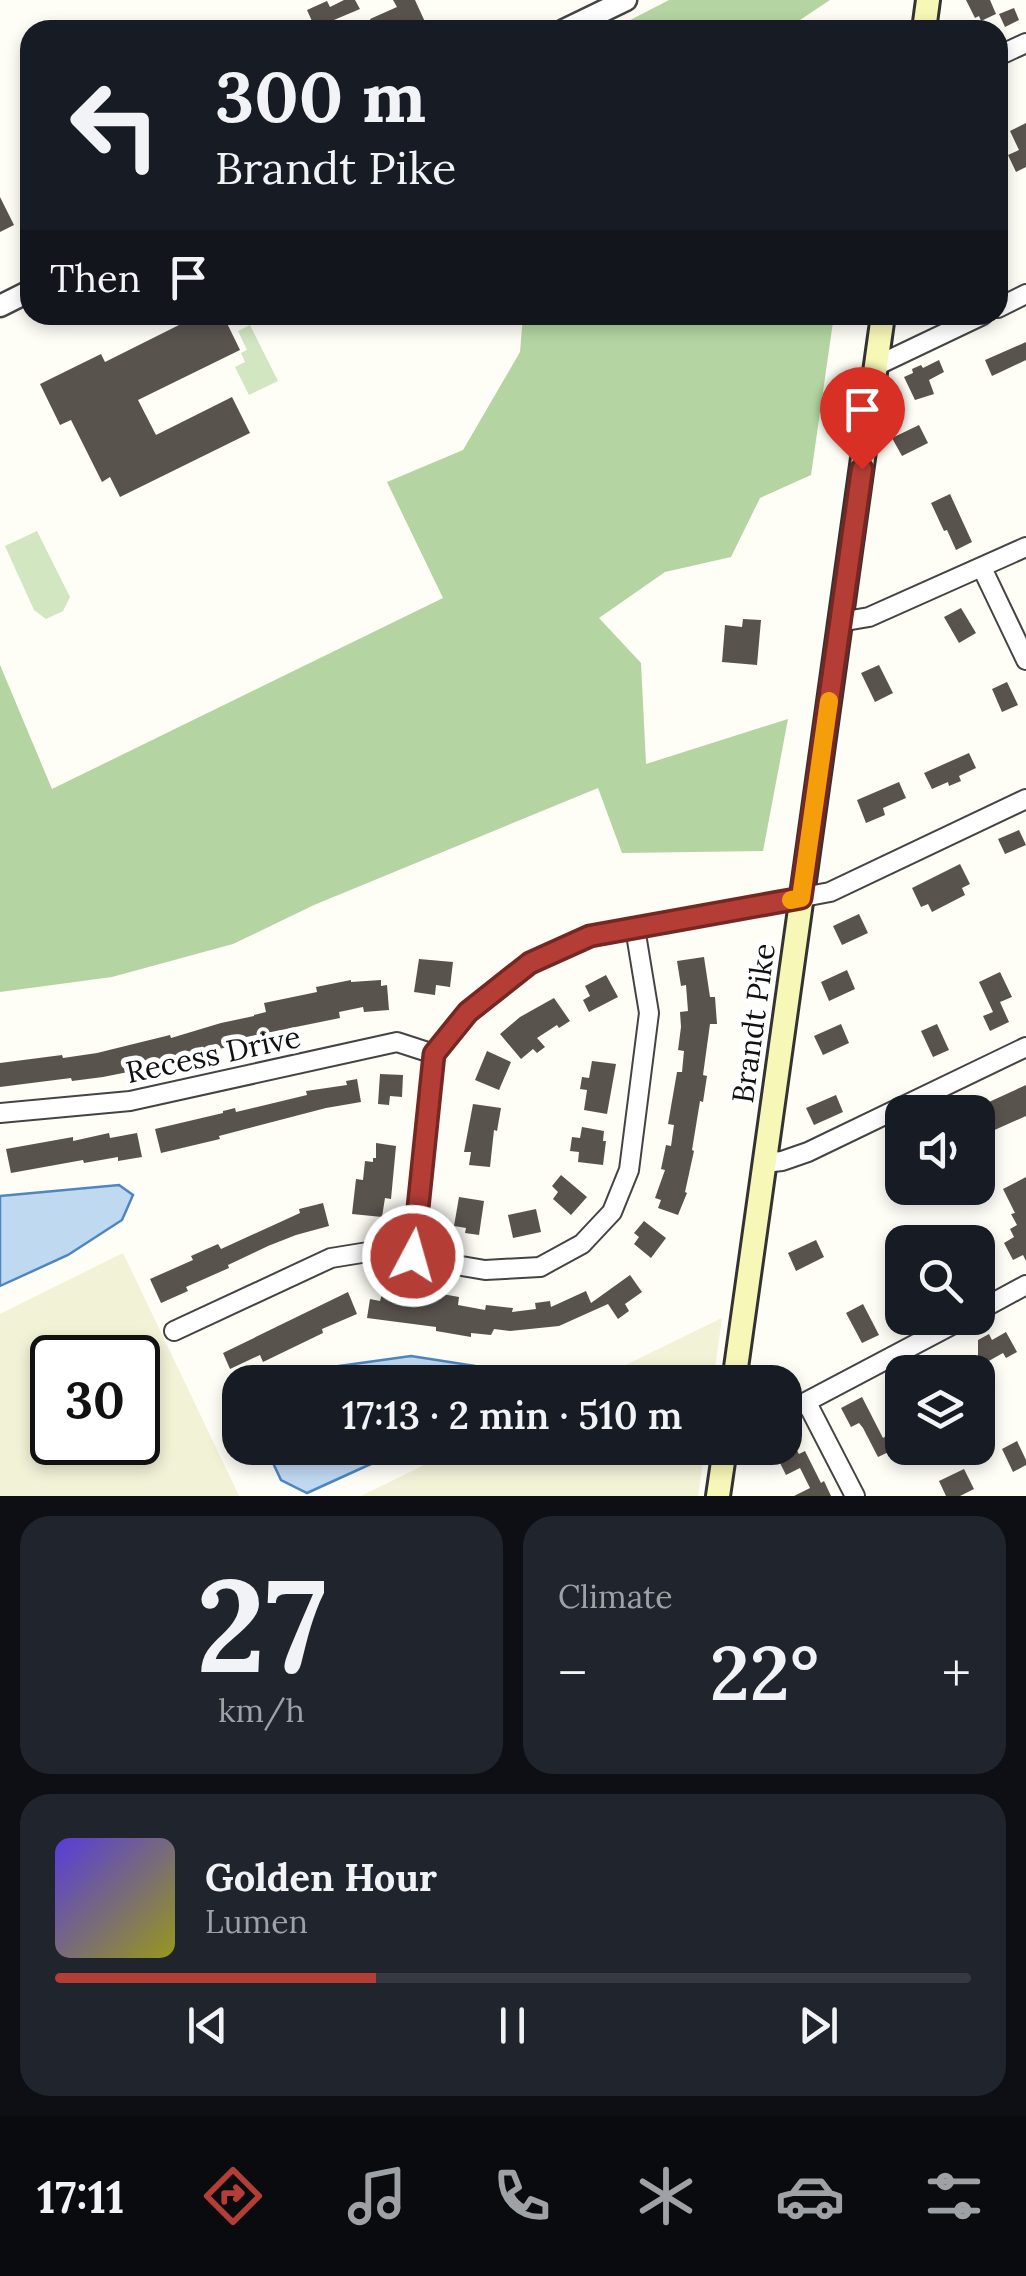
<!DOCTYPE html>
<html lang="en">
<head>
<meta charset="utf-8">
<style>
  :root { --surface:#171b24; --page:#20242c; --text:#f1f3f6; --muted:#9ea1a6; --line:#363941; --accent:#b43d36 }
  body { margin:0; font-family:Lora,serif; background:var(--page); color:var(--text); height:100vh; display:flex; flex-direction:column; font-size:38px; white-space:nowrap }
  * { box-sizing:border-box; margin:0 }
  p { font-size:32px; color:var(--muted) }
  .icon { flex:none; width:55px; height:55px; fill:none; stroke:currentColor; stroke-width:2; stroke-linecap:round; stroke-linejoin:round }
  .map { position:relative; height:1496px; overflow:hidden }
  .side { display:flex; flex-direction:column; gap:20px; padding:20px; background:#0d0f14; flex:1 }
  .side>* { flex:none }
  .top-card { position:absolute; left:20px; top:20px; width:988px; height:305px; border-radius:30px; box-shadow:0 5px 15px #0003; background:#171b24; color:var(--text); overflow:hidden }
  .tools { position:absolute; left:885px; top:1095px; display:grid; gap:20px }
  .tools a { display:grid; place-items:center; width:110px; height:110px; border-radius:20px; background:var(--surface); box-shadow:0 5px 15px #0003; font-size:50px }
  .speed { position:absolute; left:30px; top:1335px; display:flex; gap:20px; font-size:50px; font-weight:700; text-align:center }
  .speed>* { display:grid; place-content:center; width:130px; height:130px; border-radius:50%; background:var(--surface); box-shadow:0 5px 15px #0003; line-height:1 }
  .speed .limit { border:5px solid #111; border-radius:15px; background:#fff; color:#111 }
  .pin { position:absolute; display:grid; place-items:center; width:85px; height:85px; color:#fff; margin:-102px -42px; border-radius:50% 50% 50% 0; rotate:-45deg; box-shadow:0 0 10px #0007 }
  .pin .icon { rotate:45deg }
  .me { position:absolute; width:110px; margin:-55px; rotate:6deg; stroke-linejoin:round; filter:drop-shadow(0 0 8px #0008) }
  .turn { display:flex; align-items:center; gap:35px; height:210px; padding:0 30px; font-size:45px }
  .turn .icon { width:130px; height:130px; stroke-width:2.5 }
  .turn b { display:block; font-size:70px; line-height:85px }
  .then { display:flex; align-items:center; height:95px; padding:0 30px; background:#0003; gap:20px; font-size:38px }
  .big { font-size:75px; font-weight:600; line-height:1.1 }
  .side .card { flex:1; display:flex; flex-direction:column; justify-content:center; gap:15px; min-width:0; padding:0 35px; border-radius:30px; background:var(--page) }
  .side .dial { align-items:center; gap:0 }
  .dial b { font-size:130px; line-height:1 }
  .song { display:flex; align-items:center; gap:30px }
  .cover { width:120px; height:120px; border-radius:15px; background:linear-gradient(135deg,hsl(250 70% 55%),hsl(60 70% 35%)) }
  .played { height:10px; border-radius:5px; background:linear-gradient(90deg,var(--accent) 35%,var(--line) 35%) }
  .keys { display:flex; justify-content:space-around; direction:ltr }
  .heat { display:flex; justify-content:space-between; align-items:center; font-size:55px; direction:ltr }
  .side .tiles { flex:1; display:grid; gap:20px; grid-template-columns:1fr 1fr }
  .card:last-child { grid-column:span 2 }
  .trip { position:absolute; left:222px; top:1365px; width:580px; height:100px; border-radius:30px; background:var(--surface); box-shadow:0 5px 15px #0003; font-weight:600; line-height:100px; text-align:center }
  .tab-bar { display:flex; height:160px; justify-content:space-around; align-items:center; background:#090b0e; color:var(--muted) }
  .tab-bar .icon { width:70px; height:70px }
  .tab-bar .active { color:var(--accent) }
  .tab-bar b { font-size:45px; color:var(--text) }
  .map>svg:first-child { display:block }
  .farmland { fill:#f2f2d7; fill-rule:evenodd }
  .green { fill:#d1e6c1 }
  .forest { fill:#b4d5a2 }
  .water { fill:#bfd9f1; stroke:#4d86c0; stroke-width:2.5 }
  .building { fill:#59534e }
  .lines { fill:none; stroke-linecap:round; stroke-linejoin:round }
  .minor-casing { stroke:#444; stroke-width:22 }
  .tertiary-casing { stroke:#444; stroke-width:25 }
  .secondary-casing { stroke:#333; stroke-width:28 }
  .minor { stroke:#fff; stroke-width:18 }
  .tertiary { stroke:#fff; stroke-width:20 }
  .secondary { stroke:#f7f7b8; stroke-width:22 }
  .route-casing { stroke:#752823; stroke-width:25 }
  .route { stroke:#b43d36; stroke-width:18 }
  .slow { stroke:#f59e0b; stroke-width:18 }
  .labels { text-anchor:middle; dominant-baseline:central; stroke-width:10; stroke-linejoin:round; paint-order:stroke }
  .street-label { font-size:30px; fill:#111; stroke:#fff }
</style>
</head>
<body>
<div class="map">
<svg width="1026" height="1496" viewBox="0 0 1026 1496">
  <rect width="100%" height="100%" fill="#fefdf6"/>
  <!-- farmland -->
  <g class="farmland">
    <path d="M123,1253L239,1496H0V1314ZM52,1358H138V1442H52Z"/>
    <polygon points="722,1318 713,1382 591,1382"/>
    <polygon points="459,1448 705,1448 698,1496 361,1496"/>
  </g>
  <!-- green -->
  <g class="green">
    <polygon points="250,325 278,381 249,395 235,367 245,362 241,353 247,350 238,331"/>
    <polygon points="37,531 70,597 63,611 46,619 34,610 5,546"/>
  </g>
  <!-- forest -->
  <g class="forest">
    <polygon points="669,0 830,0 800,20 798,30 611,30"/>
    <polygon points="523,315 834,315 811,475 760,498 731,557 665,572 599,618 641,663 646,764 788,719 763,851 622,853 598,788 314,905 233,944 112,977 0,992 0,665 52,789 443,598 387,482 463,450 520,352"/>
  </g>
  <!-- water -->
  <g class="water">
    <polygon points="119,1185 133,1195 122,1220 68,1255 0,1286 0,1196"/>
    <polygon points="411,1356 475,1366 508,1377 510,1382 299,1382 332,1367"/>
    <polygon points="266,1448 406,1448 307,1493 281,1480"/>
  </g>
  <!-- building -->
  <g class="building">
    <polygon points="344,0 355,0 360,9 315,28 307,10 327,1 330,7"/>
    <polygon points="393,0 415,0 426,24 412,30 375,30 370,19 397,7"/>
    <polygon points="966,0 990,0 996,14 981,21 979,16 975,18"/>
    <polygon points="1014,8 1019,20 1005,27 999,14"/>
    <polygon points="1026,123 1026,167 1016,172 1008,155 1019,150 1010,131"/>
    <polygon points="0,197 14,225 0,232"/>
    <polygon points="199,315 223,315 240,350 138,400 156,435 232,397 250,433 120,497 110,477 102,482 71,420 60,425 40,384 101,354 105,362"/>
    <polygon points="1026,342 1026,360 992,376 985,360"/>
    <polygon points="939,360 944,372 929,380 934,394 915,400 904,377 913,373 912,369 921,365 923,368"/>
    <polygon points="919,425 928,443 902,456 892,438"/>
    <polygon points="950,494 972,542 956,550 947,530 944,531 931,503"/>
    <polygon points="961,608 976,633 959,643 944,617"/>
    <polygon points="743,619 761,620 757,665 722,662 725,625 742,627"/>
    <polygon points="879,665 893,693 875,702 861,673"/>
    <polygon points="1007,682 1018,705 1002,712 992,689"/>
    <polygon points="969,753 976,768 959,776 961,781 949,786 948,782 932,789 924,773"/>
    <polygon points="899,782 906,798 883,808 885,815 866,823 857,800"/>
    <polygon points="1019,830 1026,845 1005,854 998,839"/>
    <polygon points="960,864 970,884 962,888 965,895 932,912 928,904 921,907 912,888"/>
    <polygon points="859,914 868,933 842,945 833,926"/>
    <polygon points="704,957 710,997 715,997 717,1024 710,1024 703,1075 707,1076 703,1102 700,1101 692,1150 694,1151 685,1192 687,1193 678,1215 658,1208 661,1200 655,1198 665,1170 661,1169 666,1145 671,1146 674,1125 668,1124 677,1072 682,1072 684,1051 678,1050 681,1027 680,1012 688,1011 686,985 681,986 677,961"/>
    <polygon points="419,959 453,962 450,987 436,985 435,995 414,992"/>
    <polygon points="847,970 855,989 829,1001 821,982"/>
    <polygon points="1000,972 1012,997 1000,1002 1009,1022 990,1031 983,1016 993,1012 979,982"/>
    <polygon points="606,975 618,997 589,1012 583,1000 590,996 585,986"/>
    <polygon points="351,980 351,982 381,980 381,986 387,985 389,1010 364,1012 363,1007 339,1012 340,1018 232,1040 233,1046 214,1050 214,1052 184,1060 183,1056 143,1069 103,1077 72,1081 71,1078 0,1087 0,1063 62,1055 63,1058 97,1053 170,1035 171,1038 221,1023 254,1016 254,1015 266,1012 264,1003 317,992 316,987"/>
    <polygon points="554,998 570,1021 559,1028 557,1025 537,1038 545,1047 537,1053 533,1049 521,1059 500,1034 520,1017"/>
    <polygon points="841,1024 849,1043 823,1055 814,1036"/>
    <polygon points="937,1024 949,1050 933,1057 921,1031"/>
    <polygon points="487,1051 511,1062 499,1090 475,1080"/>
    <polygon points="592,1061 616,1064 607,1114 584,1110 587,1090 580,1089 582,1077 589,1078"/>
    <polygon points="380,1074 403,1075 402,1097 390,1096 389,1105 378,1104"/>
    <polygon points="357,1079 361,1102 326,1108 219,1136 220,1139 161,1153 155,1129 223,1113 223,1111 235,1108 236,1112 307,1095 306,1091 347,1085 346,1081"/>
    <polygon points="1026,1085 1026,1116 990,1132 991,1135 978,1142 978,1107"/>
    <polygon points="836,1095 843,1112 814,1125 806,1108"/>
    <polygon points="473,1104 501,1108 497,1131 494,1130 490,1167 469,1165 471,1152 464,1152"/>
    <polygon points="582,1127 604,1131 603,1141 606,1141 603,1165 578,1162 579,1152 570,1151 572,1137 580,1138"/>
    <polygon points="109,1133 110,1138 137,1133 142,1157 118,1161 118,1157 84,1163 83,1160 11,1173 6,1149 73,1137 73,1141"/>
    <polygon points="376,1143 396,1146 391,1199 385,1198 382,1217 352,1214 356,1179 363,1180 365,1161 373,1162 373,1158 376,1158"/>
    <polygon points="561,1175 587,1197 571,1215 553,1199 558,1192 552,1186"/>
    <polygon points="1026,1177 1026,1261 1023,1255 1013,1260 1004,1243 1014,1237 1010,1229 1017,1225 1011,1214 1015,1213 1003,1189"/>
    <polygon points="459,1197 484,1201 479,1235 465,1233 466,1228 454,1226"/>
    <polygon points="323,1203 329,1226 296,1235 268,1246 228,1265 229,1268 186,1287 188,1291 161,1303 150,1279 193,1260 191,1256 218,1244 221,1249 300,1213 299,1209"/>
    <polygon points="536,1209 541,1232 513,1238 508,1215"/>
    <polygon points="644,1221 666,1238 651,1258 634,1244 639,1237 634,1233"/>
    <polygon points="816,1240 824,1257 796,1271 788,1253"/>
    <polygon points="978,1247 992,1275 978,1282"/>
    <polygon points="630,1275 642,1292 625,1304 629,1311 618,1319 608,1304 559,1326 510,1331 494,1329 491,1335 471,1333 471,1337 436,1331 436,1327 367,1318 370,1299 380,1301 382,1294 386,1295 387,1285 404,1288 403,1293 441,1299 442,1294 459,1297 458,1305 485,1310 486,1305 513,1308 512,1312 536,1309 535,1303 550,1301 551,1307 586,1291 591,1303"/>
    <polygon points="348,1292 357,1314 322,1329 323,1333 263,1362 260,1355 230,1369 223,1353"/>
    <polygon points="863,1304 879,1335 862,1343 846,1313"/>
    <polygon points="1006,1332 1017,1352 1006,1358 1003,1353 978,1367 978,1340 989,1334 992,1340"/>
    <polygon points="862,1397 883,1438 886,1436 893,1450 878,1457 863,1428 859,1423 851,1427 841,1408"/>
    <polygon points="1017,1441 1026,1460 1026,1465 1013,1472 1002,1449"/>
    <polygon points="796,1449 799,1454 805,1451 821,1483 824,1481 831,1496 794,1496 810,1488 800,1468 786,1475 778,1459"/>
    <polygon points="964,1469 974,1489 960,1496 946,1496 939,1481"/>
  </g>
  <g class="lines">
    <defs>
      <g id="minor">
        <polyline points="998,56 1026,43"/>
        <polyline points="998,308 1026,294"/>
        <polyline points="876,366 983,315"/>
        <polyline points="982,568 1026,660"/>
        <polyline points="840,622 869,617 1026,547"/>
        <polyline points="0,1113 130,1101 397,1042 434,1054"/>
        <polyline points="764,1163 782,1161 808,1152 1026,1047"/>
        <polyline points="413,1256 434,1054 468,1012 530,963 590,937 830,892 1026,799"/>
        <polyline points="978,1311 1026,1285"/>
        <polyline points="174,1331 331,1258 374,1251 485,1270 540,1267 582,1244 612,1212 629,1170 649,1013 635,928"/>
        <polyline points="807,1403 855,1496"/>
        <polyline points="785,1413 965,1318"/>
      </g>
      <g id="tertiary">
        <polyline points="564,30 626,0"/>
        <polyline points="0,306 30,291"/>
      </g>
      <g id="secondary">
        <polyline points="924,30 928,0"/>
        <polyline points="734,1382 883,315"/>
        <polyline points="718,1496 725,1448"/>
      </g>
    </defs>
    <!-- minor casing -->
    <use href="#minor" class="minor-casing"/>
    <!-- tertiary casing -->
    <use href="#tertiary" class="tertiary-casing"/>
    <!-- secondary casing -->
    <use href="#secondary" class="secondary-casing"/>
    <!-- minor -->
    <use href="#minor" class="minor"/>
    <!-- tertiary -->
    <use href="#tertiary" class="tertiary"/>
    <!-- secondary -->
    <use href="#secondary" class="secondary"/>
  </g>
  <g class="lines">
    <defs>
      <polyline id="route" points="413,1256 434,1054 468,1012 530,963 590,936 801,898 862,469"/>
    </defs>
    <!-- route casing -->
    <use href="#route" class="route-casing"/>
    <!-- route -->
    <use href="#route" class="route"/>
    <!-- slow -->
    <polyline class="slow" points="791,900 801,898 829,701"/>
  </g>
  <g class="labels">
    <!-- street labels -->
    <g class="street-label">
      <text transform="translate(753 1023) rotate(-82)">Brandt Pike</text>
      <text transform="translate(213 1054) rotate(-12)">Recess Drive</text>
    </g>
  </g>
</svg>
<div class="tools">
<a><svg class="icon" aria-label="sound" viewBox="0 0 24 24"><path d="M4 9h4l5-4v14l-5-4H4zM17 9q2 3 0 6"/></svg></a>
<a><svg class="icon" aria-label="search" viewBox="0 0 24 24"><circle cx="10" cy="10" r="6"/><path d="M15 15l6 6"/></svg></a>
<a><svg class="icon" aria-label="layers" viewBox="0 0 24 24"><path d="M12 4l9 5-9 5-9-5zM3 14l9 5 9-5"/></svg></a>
</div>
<div class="speed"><div class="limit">30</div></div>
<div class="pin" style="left:862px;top:469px;background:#d93025"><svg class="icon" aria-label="arrive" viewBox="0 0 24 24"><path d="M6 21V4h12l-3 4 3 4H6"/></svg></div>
<svg class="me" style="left:413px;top:1256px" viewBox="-20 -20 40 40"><circle r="17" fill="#b43d36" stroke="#fff" stroke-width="3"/><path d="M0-11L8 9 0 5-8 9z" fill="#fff"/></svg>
<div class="trip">17:13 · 2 min · 510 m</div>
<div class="top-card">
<div class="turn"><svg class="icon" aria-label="left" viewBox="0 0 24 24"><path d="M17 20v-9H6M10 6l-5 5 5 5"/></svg><div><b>300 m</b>Brandt Pike</div></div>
<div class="then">Then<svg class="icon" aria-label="arrive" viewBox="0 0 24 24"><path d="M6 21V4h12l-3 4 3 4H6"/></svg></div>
</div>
</div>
<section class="side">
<div class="tiles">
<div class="card dial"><b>27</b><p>km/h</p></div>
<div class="card"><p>Climate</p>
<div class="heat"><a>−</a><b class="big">22°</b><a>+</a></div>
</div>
<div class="card">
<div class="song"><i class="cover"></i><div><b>Golden Hour</b><p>Lumen</p></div></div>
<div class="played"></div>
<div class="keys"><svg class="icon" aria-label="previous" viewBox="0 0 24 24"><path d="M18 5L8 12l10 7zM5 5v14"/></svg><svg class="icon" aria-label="pause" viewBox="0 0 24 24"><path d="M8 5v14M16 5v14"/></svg><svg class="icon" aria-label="next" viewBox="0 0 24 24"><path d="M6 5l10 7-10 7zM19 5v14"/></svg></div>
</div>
</div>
</section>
<nav class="tab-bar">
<b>17:11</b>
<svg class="icon active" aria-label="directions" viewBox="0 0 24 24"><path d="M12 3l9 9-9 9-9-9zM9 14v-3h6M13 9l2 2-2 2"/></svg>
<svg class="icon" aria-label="music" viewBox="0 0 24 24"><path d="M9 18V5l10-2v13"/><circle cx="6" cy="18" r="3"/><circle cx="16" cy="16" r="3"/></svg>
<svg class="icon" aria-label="phone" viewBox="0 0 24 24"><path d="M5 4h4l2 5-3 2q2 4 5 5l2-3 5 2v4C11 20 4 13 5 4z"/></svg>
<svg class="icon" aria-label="climate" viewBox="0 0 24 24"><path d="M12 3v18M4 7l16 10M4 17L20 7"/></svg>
<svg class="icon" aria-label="car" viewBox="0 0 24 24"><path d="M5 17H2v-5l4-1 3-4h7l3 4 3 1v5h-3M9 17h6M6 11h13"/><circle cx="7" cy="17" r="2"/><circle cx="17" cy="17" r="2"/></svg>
<svg class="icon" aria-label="filters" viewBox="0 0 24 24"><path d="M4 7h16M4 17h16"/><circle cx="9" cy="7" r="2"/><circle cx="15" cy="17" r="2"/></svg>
</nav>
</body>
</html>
